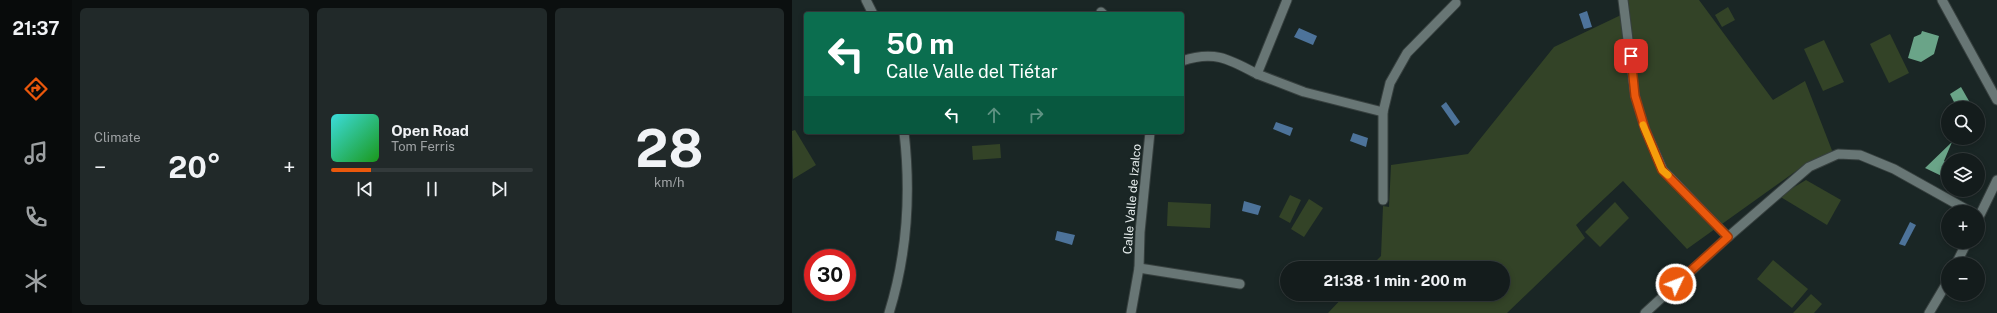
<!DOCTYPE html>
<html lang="en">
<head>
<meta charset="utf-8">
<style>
  :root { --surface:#141c1c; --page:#212929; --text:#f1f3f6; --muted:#9da1a3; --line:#333a3b; --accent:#ea580c }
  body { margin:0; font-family:"Public Sans",sans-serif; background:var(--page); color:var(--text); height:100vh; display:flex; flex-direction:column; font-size:15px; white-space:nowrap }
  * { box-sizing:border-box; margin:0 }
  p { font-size:13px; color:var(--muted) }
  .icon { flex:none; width:22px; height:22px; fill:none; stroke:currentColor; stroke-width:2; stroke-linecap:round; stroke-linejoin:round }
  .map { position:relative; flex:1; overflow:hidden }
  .panel { display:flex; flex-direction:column; gap:8px; padding:8px; background:#0b0f0f; width:720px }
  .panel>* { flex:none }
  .top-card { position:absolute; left:12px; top:12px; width:380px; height:122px; border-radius:4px; box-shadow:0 2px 6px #0003,0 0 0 1px var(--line); background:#0b6e4f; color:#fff; overflow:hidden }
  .buttons { position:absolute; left:1149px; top:101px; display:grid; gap:8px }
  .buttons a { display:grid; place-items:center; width:44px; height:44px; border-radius:50%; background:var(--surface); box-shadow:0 2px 6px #0003,0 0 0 1px var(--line); font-size:20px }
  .speed { position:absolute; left:12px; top:249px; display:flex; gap:8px; font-size:20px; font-weight:700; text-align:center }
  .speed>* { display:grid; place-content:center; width:52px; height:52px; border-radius:50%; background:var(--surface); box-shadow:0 2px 6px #0003,0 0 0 1px var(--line); line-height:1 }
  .speed .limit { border:6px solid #d22; background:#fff; color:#111 }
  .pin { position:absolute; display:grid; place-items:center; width:34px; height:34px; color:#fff; margin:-17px; border-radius:8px; box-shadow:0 2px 6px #0006 }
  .me { position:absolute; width:44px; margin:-22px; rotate:47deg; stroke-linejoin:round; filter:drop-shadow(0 0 3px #0008) }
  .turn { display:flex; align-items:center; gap:14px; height:84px; padding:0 16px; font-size:18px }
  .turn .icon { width:52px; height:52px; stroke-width:2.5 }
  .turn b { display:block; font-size:28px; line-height:34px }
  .lanes { display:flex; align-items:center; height:38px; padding:0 16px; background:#0003; justify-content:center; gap:20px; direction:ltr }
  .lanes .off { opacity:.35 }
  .big { font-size:30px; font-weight:700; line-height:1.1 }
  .panel .tile { flex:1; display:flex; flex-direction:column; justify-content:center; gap:6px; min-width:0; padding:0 14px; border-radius:6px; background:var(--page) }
  .panel .dial { align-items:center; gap:0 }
  .dial b { font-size:52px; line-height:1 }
  .song { display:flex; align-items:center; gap:12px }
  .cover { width:48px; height:48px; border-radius:6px; background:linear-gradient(135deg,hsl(180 70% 55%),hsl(120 70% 35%)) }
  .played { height:4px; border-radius:2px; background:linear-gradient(90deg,var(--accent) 20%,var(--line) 20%) }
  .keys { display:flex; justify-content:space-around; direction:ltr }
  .heat { display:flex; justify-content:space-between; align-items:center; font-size:22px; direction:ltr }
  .panel .tiles { flex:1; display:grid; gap:8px; grid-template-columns:repeat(3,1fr) }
  .trip { position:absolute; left:488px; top:261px; width:230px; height:40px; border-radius:20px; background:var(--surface); box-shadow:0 2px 6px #0003,0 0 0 1px var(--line); font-weight:700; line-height:40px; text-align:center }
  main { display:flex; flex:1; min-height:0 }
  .menu { display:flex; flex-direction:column; width:72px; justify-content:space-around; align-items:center; background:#080b0b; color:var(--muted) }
  .menu .icon { width:28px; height:28px }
  .menu .on { color:var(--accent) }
  .menu b { font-size:18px; color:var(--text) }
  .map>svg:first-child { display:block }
  .green { fill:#334327 }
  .water { fill:#4d739a }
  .building { fill:#6aa488 }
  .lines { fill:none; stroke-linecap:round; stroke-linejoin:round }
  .minor-casing { stroke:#37403f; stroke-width:11 }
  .minor { stroke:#687675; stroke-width:9 }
  .route-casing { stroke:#983908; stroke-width:10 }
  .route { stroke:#ea580c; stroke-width:7 }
  .slow { stroke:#f59e0b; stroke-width:7 }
  .labels { text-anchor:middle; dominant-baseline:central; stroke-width:4; stroke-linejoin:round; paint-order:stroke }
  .street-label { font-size:12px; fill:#e7eeee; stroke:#1a2625 }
</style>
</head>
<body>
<main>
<nav class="menu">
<b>21:37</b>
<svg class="icon on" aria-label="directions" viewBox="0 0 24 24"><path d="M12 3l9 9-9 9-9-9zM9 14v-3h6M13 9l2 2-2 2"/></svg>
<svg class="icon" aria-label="music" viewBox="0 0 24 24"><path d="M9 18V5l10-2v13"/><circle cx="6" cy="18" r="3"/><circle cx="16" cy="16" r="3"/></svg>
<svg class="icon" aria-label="phone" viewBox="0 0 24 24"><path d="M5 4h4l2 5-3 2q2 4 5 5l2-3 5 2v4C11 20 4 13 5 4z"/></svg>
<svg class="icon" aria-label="climate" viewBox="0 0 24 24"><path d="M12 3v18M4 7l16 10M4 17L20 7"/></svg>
</nav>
<section class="panel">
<div class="tiles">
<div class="tile"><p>Climate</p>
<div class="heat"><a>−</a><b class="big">20°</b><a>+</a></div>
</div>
<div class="tile">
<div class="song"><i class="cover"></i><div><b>Open Road</b><p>Tom Ferris</p></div></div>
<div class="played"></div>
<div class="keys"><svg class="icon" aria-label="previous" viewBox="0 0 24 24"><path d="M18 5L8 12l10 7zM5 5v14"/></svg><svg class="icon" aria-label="pause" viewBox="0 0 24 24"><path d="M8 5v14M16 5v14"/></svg><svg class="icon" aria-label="next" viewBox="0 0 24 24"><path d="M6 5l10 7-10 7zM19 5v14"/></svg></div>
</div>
<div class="tile dial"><b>28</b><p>km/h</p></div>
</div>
</section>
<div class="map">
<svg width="1205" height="313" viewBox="0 0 1205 313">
  <rect width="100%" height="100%" fill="#1a2625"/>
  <!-- green -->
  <g class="green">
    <polygon points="827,0 907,0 981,100 1013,81 1041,153 1011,166 895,249 831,181 784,225 793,238 715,313 536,313 554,294 711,294 711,268 577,268 589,256 591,206 597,207 599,165 676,154 762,47 829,15"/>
    <polygon points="936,7 943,20 930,27 923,15"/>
    <polygon points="1098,34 1117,73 1097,83 1078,44"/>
    <polygon points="1032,40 1052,82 1031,91 1012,49"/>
    <polygon points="3,130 24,165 1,179 0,131"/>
    <polygon points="208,144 209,158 181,160 180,146"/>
    <polygon points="1014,180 1049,200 1035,225 987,196"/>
    <polygon points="498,195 509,200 498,223 487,217"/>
    <polygon points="517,199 531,208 512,237 499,229"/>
    <polygon points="376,202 419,204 418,228 375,226"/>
    <polygon points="823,202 837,218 808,247 793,232"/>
    <polygon points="981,260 1016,289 1000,308 965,279"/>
    <polygon points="1019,294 1030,304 1022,313 1001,313"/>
  </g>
  <!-- water -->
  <g class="water">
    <polygon points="795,11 800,27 792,29 787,14"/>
    <polygon points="507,28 525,36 521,45 502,37"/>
    <polygon points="654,102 668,122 663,126 649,106"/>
    <polygon points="484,122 501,128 498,136 481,129"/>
    <polygon points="561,133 576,138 574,147 558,141"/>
    <polygon points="452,201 469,206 466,215 450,211"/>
    <polygon points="1118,222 1124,225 1113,246 1107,244"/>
    <polygon points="265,231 283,235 280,245 263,240"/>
  </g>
  <!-- building -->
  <g class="building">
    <polygon points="1130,31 1147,36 1142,54 1129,62 1116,58 1122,37 1129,34"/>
    <polygon points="1169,87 1181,108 1165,108 1158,94"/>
    <polygon points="1160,142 1152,161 1156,163 1156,179 1133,168"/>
  </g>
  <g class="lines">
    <defs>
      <g id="minor">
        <polyline points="74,0 81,14"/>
        <polyline points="831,0 843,96 853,129 871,170 936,237"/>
        <polyline points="1150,0 1205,100"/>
        <polyline points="309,12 311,14"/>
        <path d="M390,61C422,50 437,59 465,74L495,0"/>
        <polyline points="465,74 512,92 591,112 598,83 615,53 664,3"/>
        <polyline points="591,112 591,200"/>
        <polyline points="1186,219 1205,180"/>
        <polyline points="1164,264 1175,242"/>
        <polyline points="347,268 448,284"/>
        <path d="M97,313C115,255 119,193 112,132"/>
        <polyline points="339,313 347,268 348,232 358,132"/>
        <polyline points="853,313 936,237 1017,167 1046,154 1068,155 1102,169 1179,212"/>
        <polyline points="1137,313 1156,281"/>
      </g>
    </defs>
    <!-- minor casing -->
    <use href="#minor" class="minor-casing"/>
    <!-- minor -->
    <use href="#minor" class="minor"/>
  </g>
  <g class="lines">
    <defs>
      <polyline id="route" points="839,56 843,96 853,129 870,170 936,237 884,284"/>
    </defs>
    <!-- route casing -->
    <use href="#route" class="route-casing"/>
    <!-- route -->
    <use href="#route" class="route"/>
    <!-- slow -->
    <polyline class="slow" points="851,125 870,170 876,175"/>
  </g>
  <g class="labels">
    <!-- street labels -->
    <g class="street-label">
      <text transform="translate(340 199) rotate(-85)">Calle Valle de Izalco</text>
    </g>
  </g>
</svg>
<div class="buttons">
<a><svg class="icon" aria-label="search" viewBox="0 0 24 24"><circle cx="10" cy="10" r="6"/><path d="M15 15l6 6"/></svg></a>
<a><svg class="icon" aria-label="layers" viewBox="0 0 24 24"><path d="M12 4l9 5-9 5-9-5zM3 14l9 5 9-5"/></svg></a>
<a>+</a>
<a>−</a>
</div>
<div class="speed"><div class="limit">30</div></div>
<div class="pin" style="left:839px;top:56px;background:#d93025"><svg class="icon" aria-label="arrive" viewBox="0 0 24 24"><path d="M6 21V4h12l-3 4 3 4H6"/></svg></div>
<svg class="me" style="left:884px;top:284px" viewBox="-20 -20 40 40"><circle r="17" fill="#ea580c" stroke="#fff" stroke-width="3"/><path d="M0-11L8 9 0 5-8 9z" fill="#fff"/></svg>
<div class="trip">21:38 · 1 min · 200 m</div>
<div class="top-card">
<div class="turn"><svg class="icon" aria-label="left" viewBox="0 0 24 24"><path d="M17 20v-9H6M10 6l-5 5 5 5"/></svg><div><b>50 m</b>Calle Valle del Tiétar</div></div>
<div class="lanes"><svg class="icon" aria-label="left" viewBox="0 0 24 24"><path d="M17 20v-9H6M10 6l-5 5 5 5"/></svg><svg class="icon off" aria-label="ahead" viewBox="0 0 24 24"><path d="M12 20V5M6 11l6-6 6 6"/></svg><svg class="icon off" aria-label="right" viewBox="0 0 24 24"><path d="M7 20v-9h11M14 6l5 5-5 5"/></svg></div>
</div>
</div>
</main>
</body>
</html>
